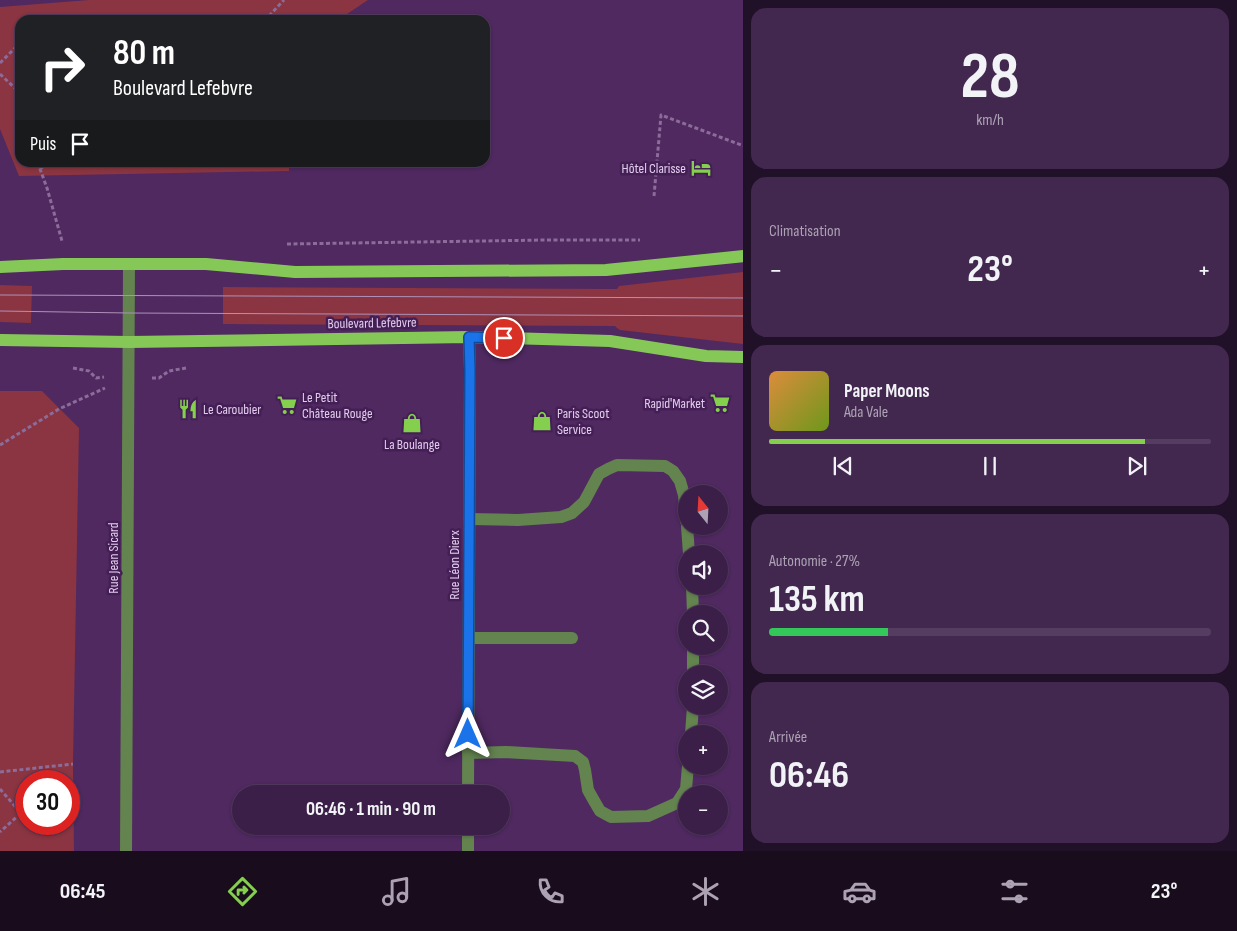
<!DOCTYPE html>
<html lang="fr">
<head>
<meta charset="utf-8">
<style>
  :root { --surface:#3b1f48; --page:#42274f; --text:#f1f3f6; --muted:#aca2b4; --line:#543d60; --accent:#84cf4d }
  body { margin:0; font-family:"Sofia Sans Condensed",sans-serif; background:var(--page); color:var(--text); height:100vh; display:flex; flex-direction:column; font-size:19px; white-space:nowrap }
  * { box-sizing:border-box; margin:0 }
  p { font-size:16px; color:var(--muted) }
  .icon { flex:none; width:28px; height:28px; fill:none; stroke:currentColor; stroke-width:2; stroke-linecap:round; stroke-linejoin:round }
  .map { position:relative; flex:1; overflow:hidden }
  .sheet { display:flex; flex-direction:column; gap:8px; padding:8px; background:#201128; width:494px }
  .sheet>* { flex:none }
  .top-card { position:absolute; left:15px; top:15px; width:475px; height:152px; border-radius:15px; box-shadow:0 1px 4px #0004,0 0 0 1px var(--line); background:#202124; color:#fff; overflow:hidden }
  .needle { width:32px; rotate:342deg }
  .controls { position:absolute; left:678px; top:485px; display:grid; gap:10px }
  .controls a { display:grid; place-items:center; width:50px; height:50px; border-radius:50%; background:var(--surface); box-shadow:0 1px 4px #0004,0 0 0 1px var(--line); font-size:25px }
  .speed { position:absolute; left:15px; top:770px; display:flex; gap:10px; font-size:25px; font-weight:700; text-align:center }
  .speed>* { display:grid; place-content:center; width:65px; height:65px; border-radius:50%; background:var(--surface); box-shadow:0 1px 4px #0004,0 0 0 1px var(--line); line-height:1 }
  .speed .limit { border:8px solid #d22; background:#fff; color:#111 }
  .pin { position:absolute; display:grid; place-items:center; width:42px; height:42px; color:#fff; margin:-21px; border:2px solid #fff; border-radius:50%; box-shadow:0 1px 5px #0007 }
  .me { position:absolute; width:55px; margin:-28px; rotate:0deg; stroke-linejoin:round; filter:drop-shadow(0 0 4px #0008) }
  .turn { display:flex; align-items:center; gap:18px; height:105px; padding:0 15px; font-size:22px }
  .turn .icon { width:65px; height:65px; stroke-width:2.5 }
  .turn b { display:block; font-size:35px; line-height:42px }
  .then { display:flex; align-items:center; height:48px; padding:0 15px; background:#0003; gap:10px; font-size:19px }
  .big { font-size:38px; font-weight:700; line-height:1.1 }
  .sheet .widget { flex:1; display:flex; flex-direction:column; justify-content:center; gap:8px; min-width:0; padding:0 18px; border-radius:15px; background:var(--page) }
  .sheet .dial { align-items:center; gap:0 }
  .dial b { font-size:65px; line-height:1 }
  .song { display:flex; align-items:center; gap:15px }
  .cover { width:60px; height:60px; border-radius:8px; background:linear-gradient(135deg,hsl(30 70% 55%),hsl(80 70% 35%)) }
  .played { height:5px; border-radius:2px; background:linear-gradient(90deg,var(--accent) 85%,var(--line) 85%) }
  .keys { display:flex; justify-content:space-around; direction:ltr }
  .heat { display:flex; justify-content:space-between; align-items:center; font-size:28px; direction:ltr }
  .charge { height:8px; border-radius:4px; background:linear-gradient(90deg,#34c759 27%,var(--line) 0) }
  .trip { position:absolute; left:232px; top:785px; width:278px; height:50px; border-radius:25px; background:var(--surface); box-shadow:0 1px 4px #0004,0 0 0 1px var(--line); font-weight:700; line-height:50px; text-align:center }
  .dock { display:flex; height:80px; justify-content:space-around; align-items:center; background:#180c1d; color:var(--muted) }
  .dock .icon { width:35px; height:35px }
  .dock .active { color:var(--accent) }
  .dock b { font-size:22px; color:var(--text) }
  main { display:flex; flex:1; min-height:0 }
  .map>svg:first-child { display:block }
  .green { fill:#8a3541; fill-rule:evenodd }
  .lines { fill:none; stroke-linecap:round; stroke-linejoin:round }
  .path { stroke:#8c6c9a; stroke-width:3; stroke-dasharray:4 2.5; stroke-linecap:butt }
  .minor { stroke:#63834f; stroke-width:12 }
  .major { stroke:#86c858; stroke-width:12 }
  .tram { stroke:#ae92bb; stroke-width:1 }
  .route-casing { stroke:#114b97; stroke-width:12 }
  .route { stroke:#1a73e8; stroke-width:9 }
  .labels { text-anchor:middle; dominant-baseline:central; stroke-width:5; stroke-linejoin:round; paint-order:stroke }
  .poi-label { font-size:14px; fill:#e2cced; stroke:#441f55; text-anchor:start }
  .street-label { font-size:14px; fill:#e2cced; stroke:#441f55 }
</style>
</head>
<body>
<main>
<div class="map">
<svg width="744" height="851" viewBox="0 0 744 851">
  <rect width="100%" height="100%" fill="#4f2960"/>
  <!-- green -->
  <g class="green">
    <polygon points="89,0 368,0 338,20 20,20 20,162 289,162 289,171 19,176 0,129 0,7"/>
    <polygon points="743,272 743,344 620,330 617,328 615,326 223,324 223,287 617,289 619,286"/>
    <polygon points="0,285 32,286 31,323 0,322"/>
    <path d="M0,391H42L79,428L73,764L74,851H0ZM26,781H69V824H26Z"/>
  </g>
  <g class="lines">
    <!-- path -->
    <g class="path">
      <polyline points="269,16 284,0"/>
      <polyline points="85,20 107,19 115,20"/>
      <polyline points="243,20 269,16 265,20"/>
      <polyline points="0,63 20,43"/>
      <polyline points="0,74 20,93"/>
      <polyline points="39,162 40,169 47,188 62,241"/>
      <polyline points="40,169 49,162"/>
      <polyline points="654,196 661,115 744,146"/>
      <polyline points="287,244 546,240 640,240"/>
      <polyline points="73,368 89,371 96,378 104,377"/>
      <polyline points="152,378 159,378 169,371 186,368"/>
      <polyline points="0,445 59,409 105,388"/>
      <polyline points="0,772 73,764"/>
      <polyline points="0,789 21,813 0,832"/>
    </g>
    <!-- minor -->
    <g class="minor">
      <polyline points="469,519 518,520 561,517 572,513 584,502 599,474 608,469 617,465 665,466 673,471 680,481 684,495 686,521"/>
      <polyline points="687,526 689,554"/>
      <polyline points="692,586 693,614"/>
      <polyline points="469,638 572,638"/>
      <polyline points="693,646 693,674"/>
      <polyline points="691,734 693,706"/>
      <polyline points="468,753 506,752 575,756 583,762 585,770 588,790 593,799 600,811 611,817 648,816 677,803 686,789 688,766"/>
      <polyline points="468,794 470,370 469,337"/>
      <polyline points="126,851 129,264"/>
      <polyline points="468,851 468,826"/>
    </g>
    <!-- major -->
    <g class="major">
      <polyline points="0,267 63,264 206,264 295,272 606,270 744,256"/>
      <polyline points="0,340 129,342 469,337 610,341 706,356 744,357"/>
    </g>
    <!-- tram -->
    <g class="tram">
      <polyline points="0,295 744,298"/>
      <polyline points="0,311 129,313 744,316"/>
    </g>
  </g>
  <g class="lines">
    <defs>
      <polyline id="route" points="468,734 470,370 469,337 504,338"/>
    </defs>
    <!-- route casing -->
    <use href="#route" class="route-casing"/>
    <!-- route -->
    <use href="#route" class="route"/>
  </g>
  <!-- icons -->
  <defs>
    <symbol id="hotel-bare" viewBox="-9 -9 18 18"><path d="M-6-4.5h1.5V1H6V5H4.5V3h-9V5H-6ZM-4 0a1.8 1.8 0 1 1 3.6 0ZM.5 0V-2.5h3Q6-2.5 6 0Z" fill="#84cf4d" stroke="#441f55" stroke-width="2.5" paint-order="stroke"/></symbol>
    <symbol id="supermarket-bare" viewBox="-9 -9 18 18"><path d="M-6-5.5h2.5l.6 2H6L4.5 2H-2.5L-4.4-4H-6ZM-1.5 3.2a1.3 1.3 0 1 0 .1 0ZM3 3.2a1.3 1.3 0 1 0 .1 0Z" fill="#84cf4d" stroke="#441f55" stroke-width="2.5" paint-order="stroke"/></symbol>
    <symbol id="restaurant-bare" viewBox="-9 -9 18 18"><path d="M-5-6h1v4h1v-4h1v4h1v-4h1v5L-1.5 .5V6h-2V.5L-5-1ZM5-6V6H3V1.5H1.5Q1.5-4 5-6Z" fill="#84cf4d" stroke="#441f55" stroke-width="2.5" paint-order="stroke"/></symbol>
    <symbol id="shop-bare" viewBox="-9 -9 18 18"><path d="M-5-2.5h2.3a2.7 3.5 0 0 1 5.4 0H5L5.5 6h-11ZM-1.5-2.5h3a1.5 2.3 0 0 0-3 0Z" fill="#84cf4d" stroke="#441f55" stroke-width="2.5" paint-order="stroke"/></symbol>
  </defs>
  <g fill-rule="evenodd">
    <use href="#hotel-bare" x="687" y="154" width="28" height="28"/>
    <use href="#supermarket-bare" x="706" y="389" width="28" height="28"/>
    <use href="#supermarket-bare" x="273" y="391" width="28" height="28"/>
    <use href="#restaurant-bare" x="174" y="395" width="28" height="28"/>
    <use href="#shop-bare" x="528" y="407" width="28" height="28"/>
    <use href="#shop-bare" x="398" y="409" width="28" height="28"/>
  </g>
  <g class="labels">
    <!-- poi labels -->
    <g class="poi-label">
      <text x="686" y="168" text-anchor="end">Hôtel Clarisse</text>
      <text x="302" y="397">Le Petit<tspan x="302" dy="16">Château Rouge</tspan></text>
      <text x="705" y="403" text-anchor="end">Rapid'Market</text>
      <text x="203" y="409">Le Caroubier</text>
      <text x="557" y="413">Paris Scoot<tspan x="557" dy="16">Service</tspan></text>
      <text x="412" y="444" text-anchor="middle">La Boulange</text>
    </g>
    <!-- street labels -->
    <g class="street-label">
      <text transform="translate(372 323) rotate(-1)">Boulevard Lefebvre</text>
      <text transform="translate(113 558) rotate(-90)">Rue Jean Sicard</text>
      <text transform="translate(454 565) rotate(-90)">Rue Léon Dierx</text>
    </g>
  </g>
</svg>
<div class="controls">
<a><svg class="needle" viewBox="-14 -14 28 28"><path d="M0-13l5 13h-10z" fill="#e53935"/><path d="M0 13l5-13h-10z" fill="#aca2b4"/></svg></a>
<a><svg class="icon" aria-label="sound" viewBox="0 0 24 24"><path d="M4 9h4l5-4v14l-5-4H4zM17 9q2 3 0 6"/></svg></a>
<a><svg class="icon" aria-label="search" viewBox="0 0 24 24"><circle cx="10" cy="10" r="6"/><path d="M15 15l6 6"/></svg></a>
<a><svg class="icon" aria-label="layers" viewBox="0 0 24 24"><path d="M12 4l9 5-9 5-9-5zM3 14l9 5 9-5"/></svg></a>
<a>+</a>
<a>−</a>
</div>
<div class="speed"><div class="limit">30</div></div>
<div class="pin" style="left:504px;top:338px;background:#d93025"><svg class="icon" aria-label="arrive" viewBox="0 0 24 24"><path d="M6 21V4h12l-3 4 3 4H6"/></svg></div>
<svg class="me" style="left:468px;top:734px" viewBox="-20 -20 40 40"><path d="M0-17L14 15 0 8-14 15z" fill="#1a73e8" stroke="#fff" stroke-width="4"/></svg>
<div class="trip">06:46 · 1 min · 90 m</div>
<div class="top-card">
<div class="turn"><svg class="icon" aria-label="right" viewBox="0 0 24 24"><path d="M7 20v-9h11M14 6l5 5-5 5"/></svg><div><b>80 m</b>Boulevard Lefebvre</div></div>
<div class="then">Puis<svg class="icon" aria-label="arrive" viewBox="0 0 24 24"><path d="M6 21V4h12l-3 4 3 4H6"/></svg></div>
</div>
</div>
<section class="sheet">
<div class="widget dial"><b>28</b><p>km/h</p></div>
<div class="widget"><p>Climatisation</p>
<div class="heat"><a>−</a><b class="big">23°</b><a>+</a></div>
</div>
<div class="widget">
<div class="song"><i class="cover"></i><div><b>Paper Moons</b><p>Ada Vale</p></div></div>
<div class="played"></div>
<div class="keys"><svg class="icon" aria-label="previous" viewBox="0 0 24 24"><path d="M18 5L8 12l10 7zM5 5v14"/></svg><svg class="icon" aria-label="pause" viewBox="0 0 24 24"><path d="M8 5v14M16 5v14"/></svg><svg class="icon" aria-label="next" viewBox="0 0 24 24"><path d="M6 5l10 7-10 7zM19 5v14"/></svg></div>
</div>
<div class="widget"><p>Autonomie · 27%</p><b class="big">135 km</b><div class="charge"></div></div>
<div class="widget"><p>Arrivée</p><b class="big">06:46</b></div>
</section>
</main>
<nav class="dock">
<b>06:45</b>
<svg class="icon active" aria-label="directions" viewBox="0 0 24 24"><path d="M12 3l9 9-9 9-9-9zM9 14v-3h6M13 9l2 2-2 2"/></svg>
<svg class="icon" aria-label="music" viewBox="0 0 24 24"><path d="M9 18V5l10-2v13"/><circle cx="6" cy="18" r="3"/><circle cx="16" cy="16" r="3"/></svg>
<svg class="icon" aria-label="phone" viewBox="0 0 24 24"><path d="M5 4h4l2 5-3 2q2 4 5 5l2-3 5 2v4C11 20 4 13 5 4z"/></svg>
<svg class="icon" aria-label="climate" viewBox="0 0 24 24"><path d="M12 3v18M4 7l16 10M4 17L20 7"/></svg>
<svg class="icon" aria-label="car" viewBox="0 0 24 24"><path d="M5 17H2v-5l4-1 3-4h7l3 4 3 1v5h-3M9 17h6M6 11h13"/><circle cx="7" cy="17" r="2"/><circle cx="17" cy="17" r="2"/></svg>
<svg class="icon" aria-label="filters" viewBox="0 0 24 24"><path d="M4 7h16M4 17h16"/><circle cx="9" cy="7" r="2"/><circle cx="15" cy="17" r="2"/></svg>
<b>23°</b>
</nav>
</body>
</html>
